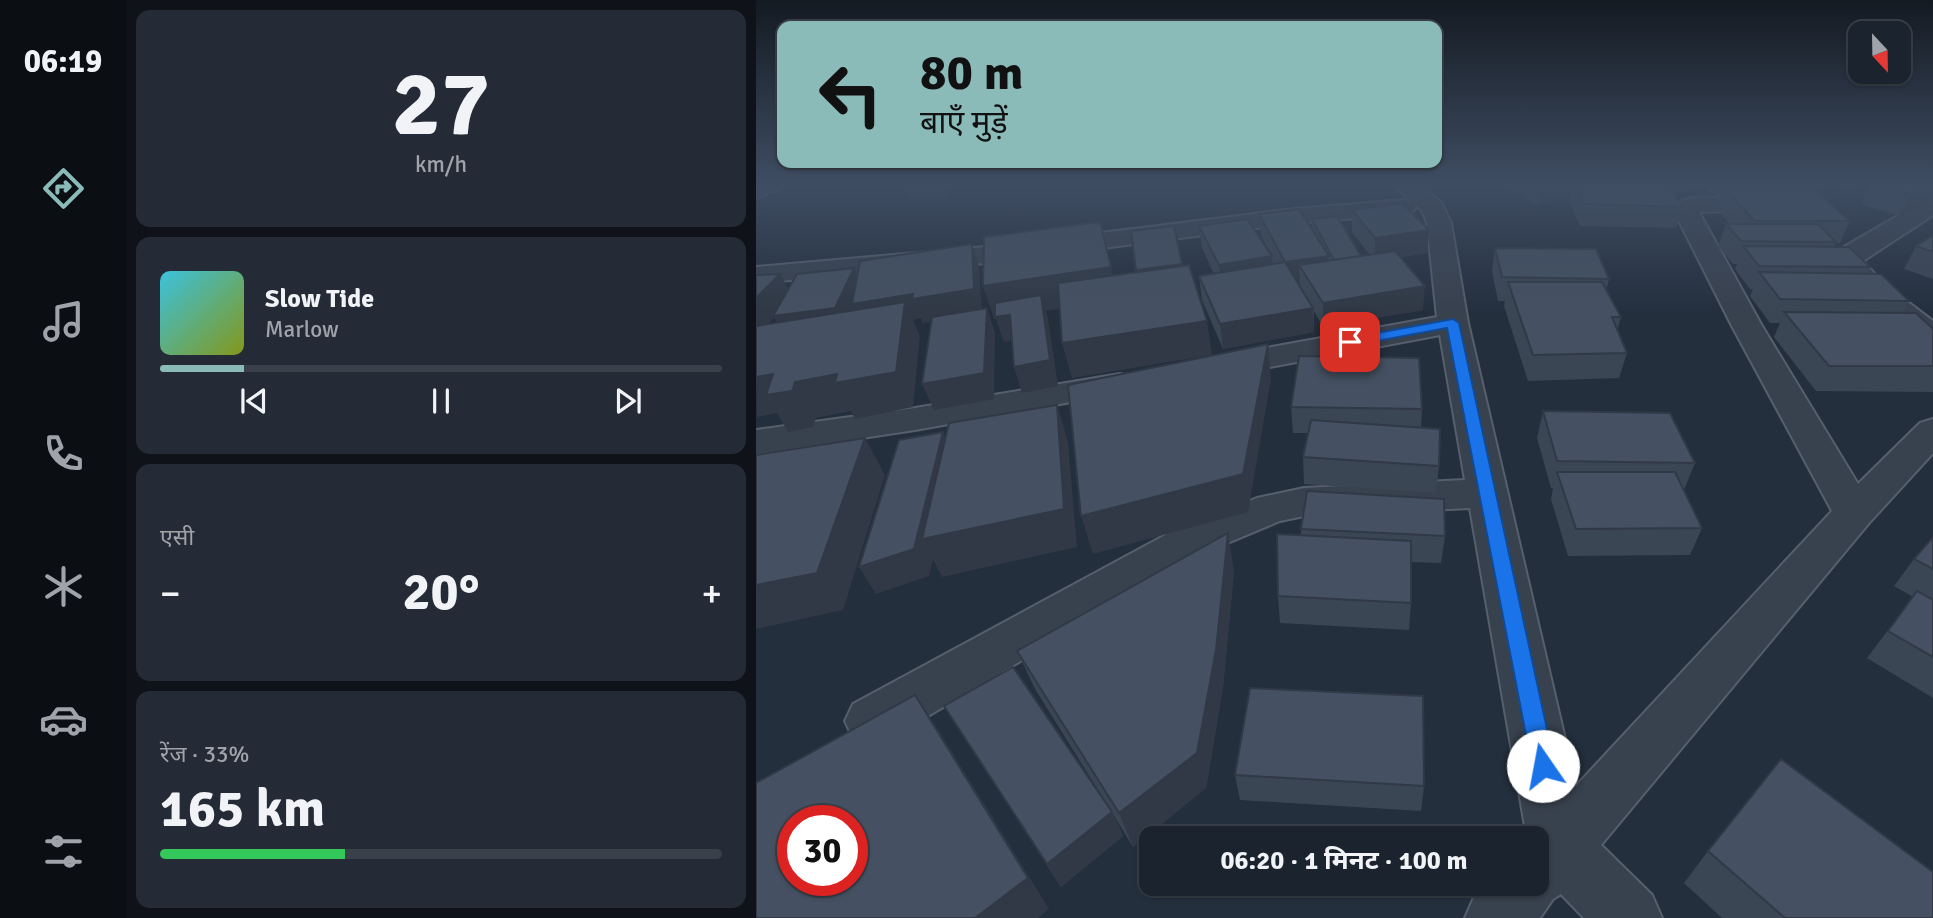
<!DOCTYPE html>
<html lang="hi">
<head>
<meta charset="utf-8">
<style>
  :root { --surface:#1b232e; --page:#242b36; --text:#f1f3f6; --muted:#a0a4aa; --line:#39404a; --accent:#8bbbb9 }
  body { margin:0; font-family:Signika,"Noto Sans Devanagari",sans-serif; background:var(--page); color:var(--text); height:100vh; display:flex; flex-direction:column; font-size:26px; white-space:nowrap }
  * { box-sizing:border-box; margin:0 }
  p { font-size:23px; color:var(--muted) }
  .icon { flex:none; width:38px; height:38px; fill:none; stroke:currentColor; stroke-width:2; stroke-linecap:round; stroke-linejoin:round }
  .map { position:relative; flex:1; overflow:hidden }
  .side { display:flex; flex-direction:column; gap:10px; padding:10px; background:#0f1319; width:630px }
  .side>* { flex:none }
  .top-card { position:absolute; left:21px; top:21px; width:665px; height:147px; border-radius:14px; box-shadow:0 2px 5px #0004,0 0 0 2px var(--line); background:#8bbbb9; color:#111; overflow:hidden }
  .needle { width:46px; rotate:158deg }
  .fabs { position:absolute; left:1092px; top:21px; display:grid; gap:14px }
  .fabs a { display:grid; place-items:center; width:63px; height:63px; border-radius:14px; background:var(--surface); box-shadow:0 2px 5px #0004,0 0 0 2px var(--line); font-size:35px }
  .speed { position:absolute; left:21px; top:805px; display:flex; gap:14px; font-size:35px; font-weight:700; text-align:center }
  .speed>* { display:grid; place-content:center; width:91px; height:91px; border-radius:50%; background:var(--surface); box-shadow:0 2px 5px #0004,0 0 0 2px var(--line); line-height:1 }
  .speed .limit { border:10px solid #d22; background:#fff; color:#111 }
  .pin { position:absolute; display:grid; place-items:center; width:60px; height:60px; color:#fff; margin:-30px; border-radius:14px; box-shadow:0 4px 10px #0006 }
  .me { position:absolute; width:77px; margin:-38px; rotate:348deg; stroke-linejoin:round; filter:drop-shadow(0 0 5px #0008) }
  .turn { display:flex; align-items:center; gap:24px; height:147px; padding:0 28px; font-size:32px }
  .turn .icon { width:91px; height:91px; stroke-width:2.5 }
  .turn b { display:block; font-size:49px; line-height:60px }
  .big { font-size:52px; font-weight:700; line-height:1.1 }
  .side .card { flex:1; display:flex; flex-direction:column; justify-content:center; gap:10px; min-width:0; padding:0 24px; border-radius:14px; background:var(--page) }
  .side .dial { align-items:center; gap:0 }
  .dial b { font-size:91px; line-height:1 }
  .song { display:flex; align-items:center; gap:21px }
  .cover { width:84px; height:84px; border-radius:10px; background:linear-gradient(135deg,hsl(190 70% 55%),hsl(70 70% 35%)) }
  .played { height:7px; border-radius:4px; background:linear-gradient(90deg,var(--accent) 15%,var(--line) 15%) }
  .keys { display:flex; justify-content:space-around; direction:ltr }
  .heat { display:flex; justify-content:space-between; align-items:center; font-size:38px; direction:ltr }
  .charge { height:10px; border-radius:5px; background:linear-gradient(90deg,#34c759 33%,var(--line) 0) }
  .trip { position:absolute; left:383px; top:826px; width:410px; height:70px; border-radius:14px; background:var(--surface); box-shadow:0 2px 5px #0004,0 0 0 2px var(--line); font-weight:700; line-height:70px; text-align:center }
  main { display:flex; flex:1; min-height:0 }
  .dock { display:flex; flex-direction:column; width:126px; justify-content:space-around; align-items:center; background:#0b0e12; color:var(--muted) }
  .dock .icon { width:49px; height:49px }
  .dock .selected { color:var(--accent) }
  .dock b { font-size:32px; color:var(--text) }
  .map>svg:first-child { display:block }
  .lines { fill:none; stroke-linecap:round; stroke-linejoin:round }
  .street-casing { stroke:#565f6c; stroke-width:4 }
  .street { fill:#38414e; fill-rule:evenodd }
  .wall { fill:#3b4654 }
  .shaded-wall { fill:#303945 }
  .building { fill:#455162; stroke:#303945; stroke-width:2; fill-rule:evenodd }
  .route { fill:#1a73e8; stroke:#114b97; stroke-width:2 }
</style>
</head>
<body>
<main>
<nav class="dock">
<b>06:19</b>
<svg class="icon selected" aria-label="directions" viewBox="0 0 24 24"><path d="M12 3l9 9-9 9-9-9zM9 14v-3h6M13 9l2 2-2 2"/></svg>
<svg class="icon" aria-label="music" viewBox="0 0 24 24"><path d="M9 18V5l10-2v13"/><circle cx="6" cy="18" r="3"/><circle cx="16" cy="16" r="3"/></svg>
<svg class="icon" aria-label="phone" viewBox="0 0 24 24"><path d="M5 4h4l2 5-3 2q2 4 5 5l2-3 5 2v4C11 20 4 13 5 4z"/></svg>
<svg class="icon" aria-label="climate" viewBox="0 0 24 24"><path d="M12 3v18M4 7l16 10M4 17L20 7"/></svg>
<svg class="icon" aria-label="car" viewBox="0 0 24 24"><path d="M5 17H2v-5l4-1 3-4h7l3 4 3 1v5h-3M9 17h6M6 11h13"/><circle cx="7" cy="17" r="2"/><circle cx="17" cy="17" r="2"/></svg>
<svg class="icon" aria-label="filters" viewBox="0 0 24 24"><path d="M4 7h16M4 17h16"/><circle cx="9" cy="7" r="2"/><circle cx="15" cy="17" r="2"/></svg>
</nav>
<section class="side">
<div class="card dial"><b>27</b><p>km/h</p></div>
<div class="card">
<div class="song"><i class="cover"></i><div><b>Slow Tide</b><p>Marlow</p></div></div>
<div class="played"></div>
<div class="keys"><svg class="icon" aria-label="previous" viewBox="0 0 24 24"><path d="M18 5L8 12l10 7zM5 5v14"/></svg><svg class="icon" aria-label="pause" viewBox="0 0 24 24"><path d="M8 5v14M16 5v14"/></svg><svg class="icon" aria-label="next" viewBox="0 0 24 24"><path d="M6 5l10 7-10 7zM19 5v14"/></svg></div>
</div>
<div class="card"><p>एसी</p>
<div class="heat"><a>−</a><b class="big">20°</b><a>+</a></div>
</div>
<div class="card"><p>रेंज · 33%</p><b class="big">165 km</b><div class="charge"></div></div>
</section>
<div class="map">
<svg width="1177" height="918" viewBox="0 0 1177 918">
  <rect width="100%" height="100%" fill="#242f3e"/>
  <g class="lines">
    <defs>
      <g id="street">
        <polygon points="0,184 26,184 23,189 0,198"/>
        <path d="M637,184H662L685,202L695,223L712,323L820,786L1076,511L976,326L918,211L922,202L936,198L970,197L953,189L950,184C969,184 995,183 1008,200L1003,208L995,210L943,212L1006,326L1102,484L1164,423L1177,419V453L1113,523L845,845L896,895L906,918H828L805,894L797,899L784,918H709L719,895L729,884H780V838H771L714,508L548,516L524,521L443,555L135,738L116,746L97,738L89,721L97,704L413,533L501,498L548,488L709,480L684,335L461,377L449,374L444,367L449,360L461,357L681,317L671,223L666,210L657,203L660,207L656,212L648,214L539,223L240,262L0,283V267L240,246L539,209L648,200L656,202Z"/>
        <path d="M1177,198V215L1107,261L1128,284L1177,321V345L1166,343C1135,318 1099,296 1079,261L1088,247L1169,200Z"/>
        <polygon points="364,374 376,377 381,384 376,391 159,430 0,454 0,430 159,408"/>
      </g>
    </defs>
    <!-- street casing -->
    <use href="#street" class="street-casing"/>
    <!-- street -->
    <use href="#street" class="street"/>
  </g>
  <!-- wall -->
  <g class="wall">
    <polygon points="744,184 947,184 945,189 919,194 927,207 920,228 824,226 813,200 814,197 781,205"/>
    <polygon points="1081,184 1107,184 1098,188"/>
    <polygon points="1114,184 1177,184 1144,216 1105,204"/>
    <polygon points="968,188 1094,221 1084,243 1080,243 1077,247 1114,267 1111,274 1153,301 1146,313 1177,329 1177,392 1060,391 1018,337 1024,323 1014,323 994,296 997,289 994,289 979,269 981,264 977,264 962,246 970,224 974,224 961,209"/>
    <polygon points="596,210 671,253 644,257 667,310 567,327 558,311 558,332 467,349 446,300 443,276 458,274 446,248 443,226 513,251 505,235 503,214 556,229 556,219 605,256 613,254 596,232"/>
    <polygon points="1177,235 1177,279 1148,269 1160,246"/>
    <polygon points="739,248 853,279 850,291 865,317 861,331 871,353 863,378 772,381 748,306 749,301 742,301 736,271"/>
    <polygon points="535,407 666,409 665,427 683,466 680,493 548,484 547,457 552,433 537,433"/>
    <polygon points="787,411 939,463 928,490 946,528 934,555 812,556 795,499 797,488 795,488 781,438"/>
    <polygon points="545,529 689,536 685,563 655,562 655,603 653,630 524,623 522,596 545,535"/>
    <polygon points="1177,537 1177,698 1111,658 1157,597 1138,586 1158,559"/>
    <polygon points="478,571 467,687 450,788 377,847 357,814 367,836 305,887 188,706 352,806 279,689 261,651"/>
    <polygon points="479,775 668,786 665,811 484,800"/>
    <polygon points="952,851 1177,918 966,918 928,883"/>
  </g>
  <!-- shaded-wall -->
  <g class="shaded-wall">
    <polygon points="146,184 196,184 191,198 153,201"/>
    <polygon points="785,184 817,184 814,197 781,205"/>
    <polygon points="892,184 947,184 945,189 888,201"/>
    <polygon points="1100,184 1107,184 1098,188"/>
    <polygon points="1175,184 1177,184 1177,198 1144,216 1154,195"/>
    <polygon points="673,230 671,253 619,261 619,238"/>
    <polygon points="216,244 223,267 226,313 166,323 165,318 157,320 164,336 157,407 99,419 95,411 60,418 57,427 32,432 21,413 1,417 0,377 17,374 39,382 81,374 30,340 18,318 0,337 0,298 24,274 37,297 98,268 108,291"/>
    <polygon points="516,256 517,279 466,288 463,265"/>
    <polygon points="573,256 573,279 543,265 544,284 530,285 529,262"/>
    <polygon points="426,264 430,287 385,293 380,270"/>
    <polygon points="355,267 362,300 290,311 292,319 302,386 266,393 258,367 262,339 248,342 240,319 238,319 227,286"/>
    <polygon points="669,286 667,310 567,327 567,303"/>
    <polygon points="231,308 239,333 238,399 178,410 166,384"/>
    <polygon points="557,308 558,332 467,349 464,324"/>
    <polygon points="451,321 456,355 316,378 306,343"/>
    <polygon points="512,344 515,379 492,512 337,554 325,516"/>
    <polygon points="301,405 312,442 321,547 186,577 177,559 173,576 120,594 103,567 187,432 199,459"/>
    <polygon points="109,438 129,475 87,610 0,629 0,585"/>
    <polygon points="472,533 478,571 467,687 450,788 377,847 363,813"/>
    <polygon points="159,695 183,731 293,909 282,918 219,918"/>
    <polygon points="356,812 367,836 305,887 291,864"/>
  </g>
  <!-- building -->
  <g class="building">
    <polygon points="819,184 912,184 927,207 828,204"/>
    <polygon points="1117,184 1175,184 1154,195"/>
    <polygon points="968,188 1057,188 1094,221 999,221"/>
    <polygon points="646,203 673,230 619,238 596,210"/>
    <polygon points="543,209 573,256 529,262 503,214"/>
    <polygon points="581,216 605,256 578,260 556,219"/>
    <polygon points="491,219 516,256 463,265 443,226"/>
    <polygon points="344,222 355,267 227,286 228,237"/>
    <polygon points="970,224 1062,224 1080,242 985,241"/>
    <polygon points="418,226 426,264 380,270 375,231"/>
    <polygon points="1177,235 1177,252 1160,246"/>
    <polygon points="216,244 218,289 156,299 157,294 96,304 104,261"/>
    <polygon points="987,246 1093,247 1114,267 1003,266"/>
    <polygon points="739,248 840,249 853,279 746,277"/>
    <polygon points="639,251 669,286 567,303 543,265"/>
    <polygon points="529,262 557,308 464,324 443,276"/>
    <polygon points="433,265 451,321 306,343 302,283"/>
    <polygon points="98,268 79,308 17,316 41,274"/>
    <polygon points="1003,272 1125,274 1153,301 1024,299"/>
    <polygon points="24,274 0,298 0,275"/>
    <polygon points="752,282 846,282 865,317 856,317 871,353 777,355"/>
    <polygon points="285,295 294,360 258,367 254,315 239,317 239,303"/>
    <polygon points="149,302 140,372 79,383 81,374 39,382 36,391 10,395 17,374 0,377 0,326"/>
    <polygon points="231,308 228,373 166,384 176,317"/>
    <polygon points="1028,312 1160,313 1177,329 1177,366 1073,366"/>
    <polygon points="512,344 487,474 325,516 312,385"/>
    <polygon points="543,356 663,358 666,409 535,407"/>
    <polygon points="301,405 308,509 166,539 193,423"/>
    <polygon points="787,411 914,413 939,463 801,461"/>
    <polygon points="555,420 684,429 683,466 547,457"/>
    <polygon points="187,432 158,549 103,567 143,440"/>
    <polygon points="109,438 61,573 0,585 0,455"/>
    <polygon points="801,472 919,472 946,528 820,529"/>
    <polygon points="551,491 688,499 689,536 545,529"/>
    <polygon points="472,533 460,650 441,753 363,813 261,651"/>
    <polygon points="521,534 655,541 655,603 522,596"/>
    <polygon points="1177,537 1177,569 1158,559"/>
    <polygon points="1161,591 1177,600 1177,657 1132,631"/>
    <polygon points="257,667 356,812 291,864 188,706"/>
    <polygon points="494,688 667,696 668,786 479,775"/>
    <path d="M159,695L272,878L219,918H0V783ZM37,821H96V880H37Z"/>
    <polygon points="1025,759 1177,872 1177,918 1029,918 952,851"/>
  </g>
  <!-- sky -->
  <linearGradient id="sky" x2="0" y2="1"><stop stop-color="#141a22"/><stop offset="0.59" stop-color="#3f4d63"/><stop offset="1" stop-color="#3f4d63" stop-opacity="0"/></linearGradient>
  <rect width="1177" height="312" fill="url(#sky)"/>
  <!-- route -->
  <polygon class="route" points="697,319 703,323 799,766 796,774 787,777 779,774 776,766 691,328 594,346 587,342 594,338"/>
</svg>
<div class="fabs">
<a><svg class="needle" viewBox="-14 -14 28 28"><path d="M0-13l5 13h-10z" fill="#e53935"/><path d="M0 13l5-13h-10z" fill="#a0a4aa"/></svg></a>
</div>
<div class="speed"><div class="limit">30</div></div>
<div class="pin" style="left:594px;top:342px;background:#d93025"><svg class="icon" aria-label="arrive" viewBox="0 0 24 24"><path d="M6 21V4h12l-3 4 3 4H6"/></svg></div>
<svg class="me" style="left:787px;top:766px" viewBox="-20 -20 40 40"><circle r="19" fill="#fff"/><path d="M0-13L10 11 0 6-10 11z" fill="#1a73e8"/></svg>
<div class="trip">06:20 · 1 मिनट · 100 m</div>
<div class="top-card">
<div class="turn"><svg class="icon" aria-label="left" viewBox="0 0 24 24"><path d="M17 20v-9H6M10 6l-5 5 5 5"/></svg><div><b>80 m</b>बाएँ मुड़ें</div></div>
</div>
</div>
</main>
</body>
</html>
